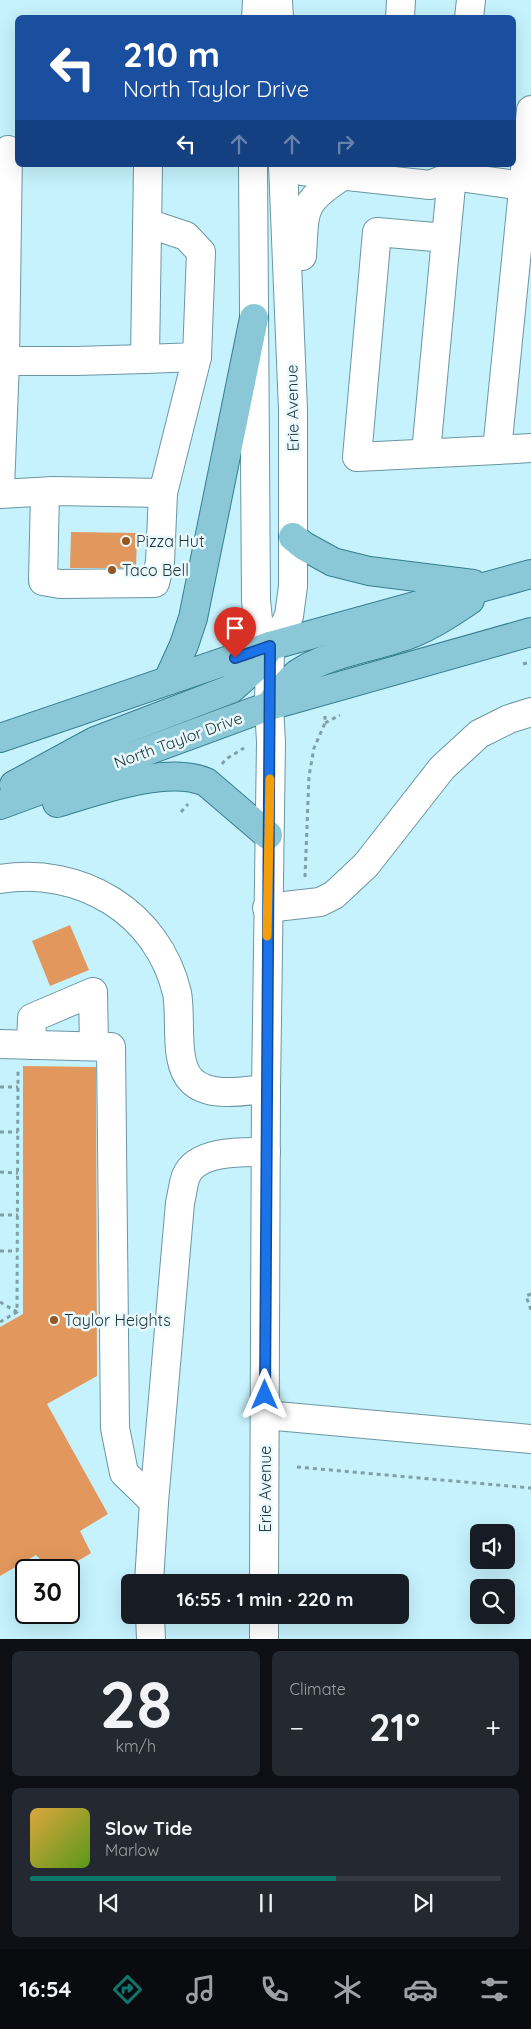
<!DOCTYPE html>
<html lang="en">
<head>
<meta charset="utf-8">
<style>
  :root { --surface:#171b24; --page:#242831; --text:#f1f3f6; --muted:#9ea1a6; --line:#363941; --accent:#0f766e }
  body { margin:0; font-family:Quicksand,sans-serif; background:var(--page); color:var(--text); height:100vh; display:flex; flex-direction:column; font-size:19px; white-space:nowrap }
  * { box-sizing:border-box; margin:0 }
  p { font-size:16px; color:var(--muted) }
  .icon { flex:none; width:28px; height:28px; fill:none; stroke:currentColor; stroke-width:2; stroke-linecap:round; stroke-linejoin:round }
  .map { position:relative; height:1639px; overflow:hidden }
  .side { display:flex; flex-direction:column; gap:12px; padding:12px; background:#0d0f14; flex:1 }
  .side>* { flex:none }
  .guide { position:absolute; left:15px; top:15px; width:501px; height:152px; border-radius:8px; box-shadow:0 5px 20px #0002; background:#1a4fa0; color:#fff; overflow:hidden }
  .buttons { position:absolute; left:470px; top:1524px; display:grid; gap:10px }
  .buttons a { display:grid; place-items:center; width:45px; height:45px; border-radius:8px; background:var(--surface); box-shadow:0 5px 20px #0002; font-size:25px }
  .speed { position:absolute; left:15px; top:1559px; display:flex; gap:10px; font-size:25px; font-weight:700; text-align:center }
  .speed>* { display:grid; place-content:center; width:65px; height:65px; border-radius:50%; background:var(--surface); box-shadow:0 5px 20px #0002; line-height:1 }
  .speed .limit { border:2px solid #111; border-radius:8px; background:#fff; color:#111 }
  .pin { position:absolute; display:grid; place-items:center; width:42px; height:42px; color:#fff; margin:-51px -21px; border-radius:50% 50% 50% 0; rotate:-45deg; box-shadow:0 0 5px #0007 }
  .pin .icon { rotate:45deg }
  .me { position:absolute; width:55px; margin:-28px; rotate:0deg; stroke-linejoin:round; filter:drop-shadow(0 0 4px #0008) }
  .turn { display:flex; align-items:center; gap:18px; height:105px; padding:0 25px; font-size:22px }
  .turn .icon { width:65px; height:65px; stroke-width:2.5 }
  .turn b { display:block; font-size:35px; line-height:42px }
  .lanes { display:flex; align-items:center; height:48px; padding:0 25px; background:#0003; justify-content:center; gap:25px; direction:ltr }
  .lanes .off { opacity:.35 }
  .big { font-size:38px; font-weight:800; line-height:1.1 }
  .side .widget { flex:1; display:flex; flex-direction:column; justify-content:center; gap:8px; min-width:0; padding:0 18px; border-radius:8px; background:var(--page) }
  .side .dial { align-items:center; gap:0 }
  .dial b { font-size:65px; line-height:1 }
  .song { display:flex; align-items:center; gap:15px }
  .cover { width:60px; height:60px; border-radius:8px; background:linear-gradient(135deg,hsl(40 70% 55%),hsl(90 70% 35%)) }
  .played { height:5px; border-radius:2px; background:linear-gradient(90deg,var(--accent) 65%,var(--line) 65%) }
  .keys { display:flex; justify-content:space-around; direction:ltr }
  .heat { display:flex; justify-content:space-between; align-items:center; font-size:28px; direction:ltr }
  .side .tiles { flex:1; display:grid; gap:12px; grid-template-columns:1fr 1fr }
  .widget:last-child { grid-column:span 2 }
  .trip { position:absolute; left:121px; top:1574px; width:288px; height:50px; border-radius:8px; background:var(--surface); box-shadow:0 5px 20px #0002; font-weight:800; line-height:50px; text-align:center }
  .tab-bar { display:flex; height:80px; justify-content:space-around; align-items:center; background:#090b0e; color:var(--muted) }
  .tab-bar .icon { width:35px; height:35px }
  .tab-bar .selected { color:var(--accent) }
  .tab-bar b { font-size:22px; color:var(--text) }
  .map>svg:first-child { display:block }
  .building { fill:#e2975d }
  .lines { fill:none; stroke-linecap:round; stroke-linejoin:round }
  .minor-casing { stroke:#6c96a1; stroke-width:30 }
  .major-casing { stroke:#357e90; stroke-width:30 }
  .path { stroke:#7fa0a9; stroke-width:3; stroke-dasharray:4 4; stroke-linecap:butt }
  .minor { stroke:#fff; stroke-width:28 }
  .major { stroke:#8bc8d7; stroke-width:28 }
  .route-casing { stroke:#114b97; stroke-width:12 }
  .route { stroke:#1a73e8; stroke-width:9 }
  .slow { stroke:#f59e0b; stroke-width:9 }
  .poi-dot { fill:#96571f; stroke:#e8fafe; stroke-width:2 }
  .labels { text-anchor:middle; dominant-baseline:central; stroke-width:5; stroke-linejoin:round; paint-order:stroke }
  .street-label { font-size:16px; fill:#27383d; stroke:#e8fafe }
  .poi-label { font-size:16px; fill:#27383d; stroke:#e8fafe; text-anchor:start }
</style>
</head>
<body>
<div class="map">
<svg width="531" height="1639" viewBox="0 0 531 1639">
  <rect width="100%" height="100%" fill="#c5f2fd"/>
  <!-- building -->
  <g class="building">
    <polygon points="71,532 137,533 136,568 70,568"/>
    <polygon points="70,925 89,970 50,986 32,941"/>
    <polygon points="23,1066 96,1067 97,1376 47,1404 108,1514 80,1531 91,1553 63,1570 51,1570 36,1555 0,1576 0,1327 23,1314"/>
  </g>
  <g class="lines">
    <defs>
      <g id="minor">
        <polyline points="278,0 279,18"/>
        <polyline points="256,18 257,0"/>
        <polyline points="400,18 401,0"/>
        <polyline points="469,18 471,0"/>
        <polyline points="8,150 5,361 76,361 145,359"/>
        <polyline points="253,165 256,600 258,620 270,646 269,706 271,742 266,1089 264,1582"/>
        <polyline points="292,165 302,171 430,185 452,176 531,187"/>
        <polyline points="453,165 446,238 377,232 357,457 497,450 531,110"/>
        <polyline points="147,223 186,236 201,252 197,357 145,359 148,165"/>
        <path d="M302,256C305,207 301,203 344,175"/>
        <polyline points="497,450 531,448"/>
        <polyline points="426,453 446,238"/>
        <polyline points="0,489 5,361"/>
        <polyline points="45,492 43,581 60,584 155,583 160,562 163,493"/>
        <polyline points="0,494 53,491 163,493 197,357"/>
        <polyline points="270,646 280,634 289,616 293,586 293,410 283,165"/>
        <path d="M0,879C80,866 158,912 177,993C182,1018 173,1063 192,1081C210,1098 243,1091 266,1089"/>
        <polyline points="267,908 320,902 334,895 366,865 442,768 479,734 509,719 531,712"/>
        <path d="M0,1044L111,1047L115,1428L124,1473L154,1502L180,1203C182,1195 183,1184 186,1176C197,1150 243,1152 266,1152"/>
        <polyline points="31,1045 32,1018 93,992 94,1046"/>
        <polyline points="265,1415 531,1439"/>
        <polyline points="149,1582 154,1502"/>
        <polyline points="150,1615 151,1639"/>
        <polyline points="264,1639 264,1615"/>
      </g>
      <g id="major">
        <polyline points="293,537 304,546 333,562 369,571 473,584"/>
        <polyline points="168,680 184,645 193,618 254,318"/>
        <path d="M269,706C278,695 286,683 297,674C331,651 376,648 413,633C433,625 452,612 470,600"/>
        <polyline points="0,738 270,646 531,574"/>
        <polyline points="14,785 95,741 231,689 256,667 270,646"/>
        <path d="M57,803C97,791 167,765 206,782L268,835"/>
        <polyline points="0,805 269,706 531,632"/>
      </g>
    </defs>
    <!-- minor casing -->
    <use href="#minor" class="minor-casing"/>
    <!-- major casing -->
    <use href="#major" class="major-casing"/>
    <!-- path -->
    <g class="path">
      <polyline points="216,629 233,622"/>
      <polyline points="523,664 531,662"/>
      <polyline points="325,723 340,715"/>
      <polyline points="222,764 226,759 244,748"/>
      <polyline points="181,812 188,804"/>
      <polyline points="305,877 309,776 314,748 325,723 325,716"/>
      <polyline points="0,1087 18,1087"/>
      <polyline points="0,1132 18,1132"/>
      <polyline points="0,1172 18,1173"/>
      <polyline points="0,1215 18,1215"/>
      <polyline points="0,1251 17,1251"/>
      <polyline points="531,1294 526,1296 531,1310"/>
      <polyline points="0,1302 17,1312"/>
      <polyline points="0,1322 17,1312 18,1071"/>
      <polyline points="297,1467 531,1488"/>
    </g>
    <!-- minor -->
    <use href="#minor" class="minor"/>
    <!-- major -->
    <use href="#major" class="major"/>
  </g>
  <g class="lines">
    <defs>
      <polyline id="route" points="235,658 270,646 265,1395"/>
    </defs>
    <!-- route casing -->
    <use href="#route" class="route-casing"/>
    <!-- route -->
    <use href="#route" class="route"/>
    <!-- slow -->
    <polyline class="slow" points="267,936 270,779"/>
  </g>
  <!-- markers -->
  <g class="poi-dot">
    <circle cx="126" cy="541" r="5"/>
    <circle cx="112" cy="570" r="5"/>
    <circle cx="54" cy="1320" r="5"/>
  </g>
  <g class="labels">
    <!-- street labels -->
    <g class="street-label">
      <text transform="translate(292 408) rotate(-91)">Erie Avenue</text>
      <text transform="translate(178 740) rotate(-20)">North Taylor Drive</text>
      <text transform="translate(265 1489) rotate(-90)">Erie Avenue</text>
    </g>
    <!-- poi labels -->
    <g class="poi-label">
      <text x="136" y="541">Pizza Hut</text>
      <text x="122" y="570">Taco Bell</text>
      <text x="64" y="1320">Taylor Heights</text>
    </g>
  </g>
</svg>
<div class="buttons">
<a><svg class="icon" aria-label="sound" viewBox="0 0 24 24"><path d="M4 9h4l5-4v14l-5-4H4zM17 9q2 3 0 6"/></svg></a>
<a><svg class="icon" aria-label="search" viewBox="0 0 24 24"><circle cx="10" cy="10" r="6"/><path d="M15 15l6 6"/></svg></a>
</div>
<div class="speed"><div class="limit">30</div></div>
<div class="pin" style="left:235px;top:658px;background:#d93025"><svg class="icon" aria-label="arrive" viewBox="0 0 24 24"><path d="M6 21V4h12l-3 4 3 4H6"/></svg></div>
<svg class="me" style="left:265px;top:1395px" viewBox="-20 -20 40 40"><path d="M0-17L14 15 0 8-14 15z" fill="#1a73e8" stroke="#fff" stroke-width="4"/></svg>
<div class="trip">16:55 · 1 min · 220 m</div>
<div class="guide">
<div class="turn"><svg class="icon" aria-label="left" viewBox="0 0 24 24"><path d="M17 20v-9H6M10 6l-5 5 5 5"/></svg><div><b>210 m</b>North Taylor Drive</div></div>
<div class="lanes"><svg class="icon" aria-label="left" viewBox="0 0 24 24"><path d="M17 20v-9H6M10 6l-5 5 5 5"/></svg><svg class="icon off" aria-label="ahead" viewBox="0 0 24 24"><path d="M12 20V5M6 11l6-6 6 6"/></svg><svg class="icon off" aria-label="ahead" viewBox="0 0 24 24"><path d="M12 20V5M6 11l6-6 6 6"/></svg><svg class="icon off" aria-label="right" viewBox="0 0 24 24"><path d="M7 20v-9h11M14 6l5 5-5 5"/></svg></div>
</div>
</div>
<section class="side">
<div class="tiles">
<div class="widget dial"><b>28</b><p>km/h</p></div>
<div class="widget"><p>Climate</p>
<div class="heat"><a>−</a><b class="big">21°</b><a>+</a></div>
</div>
<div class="widget">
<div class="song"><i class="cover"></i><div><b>Slow Tide</b><p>Marlow</p></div></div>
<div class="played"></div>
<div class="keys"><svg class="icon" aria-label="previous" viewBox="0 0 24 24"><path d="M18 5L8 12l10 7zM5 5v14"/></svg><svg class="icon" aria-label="pause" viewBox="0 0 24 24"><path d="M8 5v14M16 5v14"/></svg><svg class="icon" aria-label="next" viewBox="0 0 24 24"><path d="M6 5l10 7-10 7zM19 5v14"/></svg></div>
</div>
</div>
</section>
<nav class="tab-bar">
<b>16:54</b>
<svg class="icon selected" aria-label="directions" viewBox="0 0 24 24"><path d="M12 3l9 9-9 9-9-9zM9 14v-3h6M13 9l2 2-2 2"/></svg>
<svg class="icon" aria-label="music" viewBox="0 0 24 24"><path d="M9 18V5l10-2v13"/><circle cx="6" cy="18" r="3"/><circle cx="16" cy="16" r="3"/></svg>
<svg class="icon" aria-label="phone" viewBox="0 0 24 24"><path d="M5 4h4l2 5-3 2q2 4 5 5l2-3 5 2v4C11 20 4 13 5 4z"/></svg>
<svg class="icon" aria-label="climate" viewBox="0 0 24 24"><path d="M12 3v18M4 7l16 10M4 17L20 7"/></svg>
<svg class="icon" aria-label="car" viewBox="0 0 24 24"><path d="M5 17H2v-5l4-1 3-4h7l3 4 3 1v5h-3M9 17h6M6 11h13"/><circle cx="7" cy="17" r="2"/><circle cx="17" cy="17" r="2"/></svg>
<svg class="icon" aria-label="filters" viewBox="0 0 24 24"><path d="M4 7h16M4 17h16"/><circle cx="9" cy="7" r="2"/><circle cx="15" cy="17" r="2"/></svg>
</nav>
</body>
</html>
